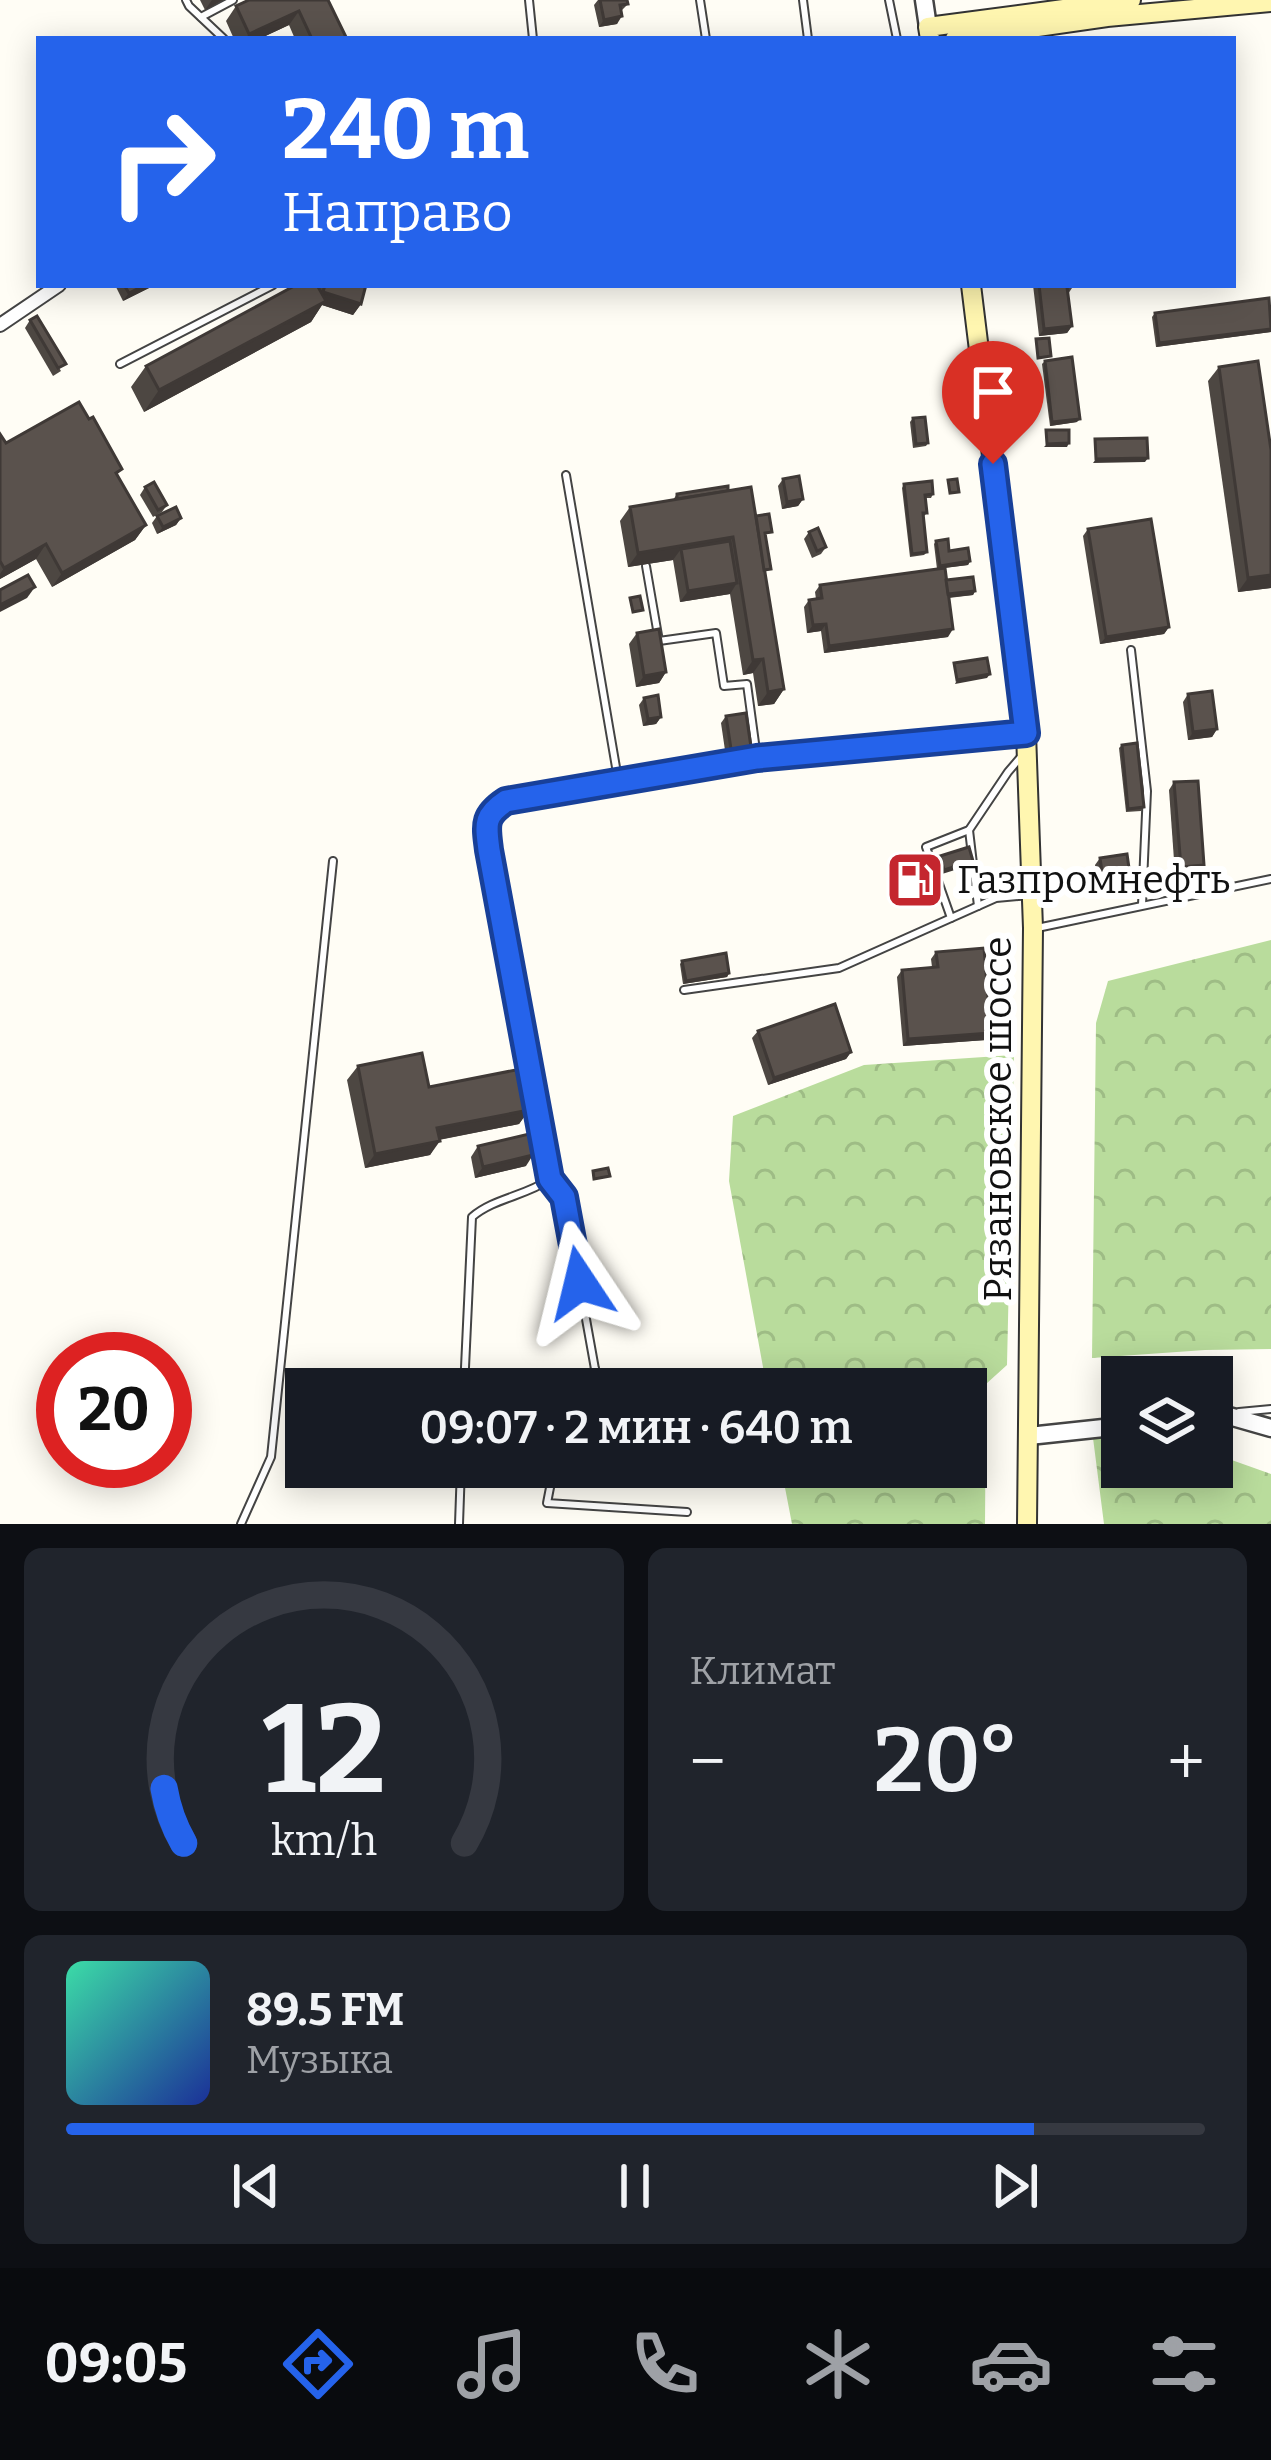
<!DOCTYPE html>
<html lang="ru">
<head>
<meta charset="utf-8">
<style>
  :root { --surface:#171b24; --page:#20242c; --text:#f1f3f6; --muted:#9ea1a6; --line:#363941; --accent:#2563eb }
  body { margin:0; font-family:Bitter,serif; background:var(--page); color:var(--text); height:100vh; display:flex; flex-direction:column; font-size:45px; white-space:nowrap }
  * { box-sizing:border-box; margin:0 }
  p { font-size:39px; color:var(--muted) }
  .icon { flex:none; width:66px; height:66px; fill:none; stroke:currentColor; stroke-width:2; stroke-linecap:round; stroke-linejoin:round }
  .map { position:relative; height:1524px; overflow:hidden }
  .drawer { display:flex; flex-direction:column; gap:24px; padding:24px; background:#0d0f14; flex:1 }
  .drawer>* { flex:none }
  .top-card { position:absolute; left:36px; top:36px; width:1200px; height:252px; border-radius:0px; box-shadow:0 6px 30px #0003; background:#2563eb; color:#fff; overflow:hidden }
  .buttons { position:absolute; left:1101px; top:1356px; display:grid; gap:24px }
  .buttons a { display:grid; place-items:center; width:132px; height:132px; border-radius:0px; background:var(--surface); box-shadow:0 6px 30px #0003; font-size:60px }
  .speed { position:absolute; left:36px; top:1332px; display:flex; gap:24px; font-size:60px; font-weight:700; text-align:center }
  .speed>* { display:grid; place-content:center; width:156px; height:156px; border-radius:50%; background:var(--surface); box-shadow:0 6px 30px #0003; line-height:1 }
  .speed .limit { border:18px solid #d22; background:#fff; color:#111 }
  .pin { position:absolute; display:grid; place-items:center; width:102px; height:102px; color:#fff; margin:-123px -51px; border-radius:50% 50% 50% 0; rotate:-45deg; box-shadow:0 0 12px #0007 }
  .pin .icon { rotate:45deg }
  .me { position:absolute; width:132px; margin:-66px; rotate:350deg; stroke-linejoin:round; filter:drop-shadow(0 0 9px #0008) }
  .turn { display:flex; align-items:center; gap:42px; height:252px; padding:0 48px; font-size:54px }
  .turn .icon { width:156px; height:156px; stroke-width:2.5 }
  .turn b { display:block; font-size:84px; line-height:102px }
  .big { font-size:90px; font-weight:600; line-height:1.1 }
  .drawer .tile { flex:1; display:flex; flex-direction:column; justify-content:center; gap:18px; min-width:0; padding:0 42px; border-radius:18px; background:var(--page) }
  .drawer .dial { align-items:center; gap:0 }
  .dial svg { height:312px; overflow:visible; fill:none; stroke:var(--line); stroke-width:7; stroke-linecap:round; text-anchor:middle }
  .dial text { fill:var(--text); stroke:none }
  .song { display:flex; align-items:center; gap:36px }
  .cover { width:144px; height:144px; border-radius:18px; background:linear-gradient(135deg,hsl(160 70% 55%),hsl(230 70% 35%)) }
  .played { height:12px; border-radius:6px; background:linear-gradient(90deg,var(--accent) 85%,var(--line) 85%) }
  .keys { display:flex; justify-content:space-around; direction:ltr }
  .heat { display:flex; justify-content:space-between; align-items:center; font-size:66px; direction:ltr }
  .drawer .tiles { flex:1; display:grid; gap:24px; grid-template-columns:1fr 1fr }
  .tile:last-child { grid-column:span 2 }
  .trip { position:absolute; left:285px; top:1368px; width:702px; height:120px; border-radius:0px; background:var(--surface); box-shadow:0 6px 30px #0003; font-weight:600; line-height:120px; text-align:center }
  .dock { display:flex; height:192px; justify-content:space-around; align-items:center; background:#090b0e; color:var(--muted) }
  .dock .icon { width:84px; height:84px }
  .dock .current { color:var(--accent) }
  .dock b { font-size:54px; color:var(--text) }
  .map>svg:first-child { display:block }
  .forest { fill:url(#forest-crowns) }
  .lines { fill:none; stroke-linecap:round; stroke-linejoin:round }
  .service-casing { stroke:#444; stroke-width:10 }
  .minor-casing { stroke:#444; stroke-width:16 }
  .tertiary-casing { stroke:#444; stroke-width:21 }
  .secondary-casing { stroke:#333; stroke-width:22 }
  .service { stroke:#fff; stroke-width:6 }
  .minor { stroke:#fff; stroke-width:12 }
  .tertiary { stroke:#fff; stroke-width:16 }
  .secondary { stroke:#fff6b0; stroke-width:18 }
  .wall { fill:#4d4742 }
  .shaded-wall { fill:#3f3936 }
  .building { fill:#5a524d; stroke:#3f3936; stroke-width:3 }
  .route-casing { stroke:#184099; stroke-width:30 }
  .route { stroke:#2563eb; stroke-width:21 }
  .labels { text-anchor:middle; dominant-baseline:central; stroke-width:12; stroke-linejoin:round; paint-order:stroke }
  .poi-label { font-size:39px; fill:#111; stroke:#fff; text-anchor:start }
  .street-label { font-size:39px; fill:#111; stroke:#fff }
</style>
</head>
<body>
<div class="map">
<svg width="1271" height="1524" viewBox="0 0 1271 1524">
  <defs>
    <pattern id="forest-crowns" width="20" height="18" patternUnits="userSpaceOnUse" patternTransform="scale(3)"><rect width="20" height="18" fill="#b9dc9c"/><path d="M2 6a3 3 0 1 1 6 0M12 15a3 3 0 1 1 6 0" fill="none" stroke="#9ebc85"/></pattern>
  </defs>
  <rect width="100%" height="100%" fill="#fffdf5"/>
  <!-- forest -->
  <g class="forest">
    <polygon points="1271,940 1271,1349 1205,1350 1092,1358 1096,1023 1108,981"/>
    <polygon points="1014,1055 1007,1365 986,1384 985,1524 792,1524 781,1467 966,1467 966,1389 767,1389 729,1181 733,1116 864,1065"/>
    <polygon points="1122,1437 1122,1467 1212,1467 1212,1453 1271,1474 1271,1524 1104,1524 1093,1438"/>
  </g>
  <g class="lines">
    <defs>
      <g id="service">
        <polyline points="186,0 189,6 224,39"/>
        <polyline points="529,0 533,39"/>
        <polyline points="700,0 706,39"/>
        <polyline points="803,0 808,39"/>
        <polyline points="889,0 897,39"/>
        <polyline points="201,17 233,0"/>
        <polyline points="120,364 273,285"/>
        <polyline points="566,475 618,779"/>
        <polyline points="646,566 659,641 716,633 724,686 747,684 757,758"/>
        <polyline points="1131,650 1147,791 1142,905"/>
        <polyline points="969,830 978,906"/>
        <polyline points="951,918 926,847 969,830 1008,772 1020,758"/>
        <polyline points="1037,928 1271,879"/>
        <polyline points="684,990 839,968 996,898 1030,895"/>
        <polyline points="551,1180 564,1197 595,1369 604,1389"/>
        <path d="M464,1389L472,1217C494,1198 526,1196 550,1179L489,850C486,825 483,816 506,801L716,763L1022,733"/>
        <polyline points="580,1389 595,1369"/>
        <polyline points="1239,1412 1271,1409"/>
        <polyline points="554,1467 547,1503 687,1512"/>
        <polyline points="241,1524 271,1457 333,861"/>
        <polyline points="459,1524 461,1467"/>
      </g>
      <polyline id="minor" points="0,325 59,285"/>
      <g id="tertiary">
        <polyline points="924,0 928,27"/>
        <polyline points="1212,1415 1222,1414 1271,1428"/>
        <polyline points="1029,1436 1122,1426"/>
      </g>
      <g id="secondary">
        <polyline points="930,39 928,27 1131,0"/>
        <polyline points="955,39 1107,17 1271,2"/>
        <polyline points="971,285 1026,733 1033,928 1027,1524"/>
      </g>
    </defs>
    <!-- service casing -->
    <use href="#service" class="service-casing"/>
    <!-- minor casing -->
    <use href="#minor" class="minor-casing"/>
    <!-- tertiary casing -->
    <use href="#tertiary" class="tertiary-casing"/>
    <!-- secondary casing -->
    <use href="#secondary" class="secondary-casing"/>
    <!-- service -->
    <use href="#service" class="service"/>
    <!-- minor -->
    <use href="#minor" class="minor"/>
    <!-- tertiary -->
    <use href="#tertiary" class="tertiary"/>
    <!-- secondary -->
    <use href="#secondary" class="secondary"/>
  </g>
  <!-- wall -->
  <g class="wall">
    <polygon points="200,0 223,0 205,10"/>
    <polygon points="328,0 347,39 295,39 289,25 259,39 234,39 226,21 236,6"/>
    <polygon points="598,0 627,0 628,4 621,11 617,24 599,27 594,5"/>
    <polygon points="115,285 155,285 123,301"/>
    <polygon points="320,285 366,285 361,304 353,315 322,305 311,322 144,412 131,387 146,366 319,289"/>
    <polygon points="1033,285 1074,285 1068,294 1072,326 1067,333 1039,336"/>
    <polygon points="1155,313 1271,332 1156,347 1152,317"/>
    <polygon points="30,320 61,371 53,376 25,328"/>
    <polygon points="1045,361 1077,422 1050,426 1042,364"/>
    <polygon points="1219,367 1271,450 1271,588 1238,592 1208,381"/>
    <polygon points="913,418 928,443 926,446 913,448 910,422"/>
    <polygon points="0,434 6,443 117,476 146,525 135,540 52,587 36,559 0,579"/>
    <polygon points="783,479 803,499 798,506 782,509 778,486"/>
    <polygon points="904,484 933,494 931,498 926,498 927,513 923,517 927,552 924,555 910,557 902,488"/>
    <polygon points="145,487 167,505 162,512 153,517 140,495"/>
    <polygon points="728,491 756,516 766,539 765,576 784,689 774,704 758,706 753,673 743,675 730,594 680,602 673,560 628,567 620,521 630,507 673,500 677,494"/>
    <polygon points="157,516 181,518 176,525 157,534 152,523"/>
    <polygon points="1088,529 1169,627 1164,634 1100,644 1083,536"/>
    <polygon points="809,532 826,547 821,554 812,558 804,539"/>
    <polygon points="936,541 949,551 970,561 968,565 943,568 946,580 975,591 973,595 949,598 948,637 824,653 821,631 807,633 804,607 809,600 816,599 815,592 820,585 937,569 934,544"/>
    <polygon points="637,633 666,672 659,683 636,687 629,644"/>
    <polygon points="1188,694 1217,729 1212,737 1188,740 1183,702"/>
    <polygon points="644,698 661,717 656,724 643,726 639,705"/>
    <polygon points="726,716 745,754 726,757 721,723"/>
    <polygon points="1122,745 1144,807 1141,811 1126,812 1119,748"/>
    <polygon points="1174,782 1199,872 1175,874 1169,790"/>
    <polygon points="1100,858 1126,889 1099,893 1095,865"/>
    <polygon points="904,864 925,882 922,886 909,890 901,868"/>
    <polygon points="936,952 991,1033 986,1040 903,1046 897,977 902,970 932,967 931,959"/>
    <polygon points="682,961 729,973 727,977 683,984 680,964"/>
    <polygon points="758,1031 851,1052 846,1059 768,1085 752,1038"/>
    <polygon points="358,1066 429,1087 529,1110 519,1124 439,1140 430,1155 365,1168 347,1080"/>
    <polygon points="478,1146 526,1166 475,1178 471,1157"/>
  </g>
  <!-- shaded-wall -->
  <g class="shaded-wall">
    <polygon points="212,0 223,0 205,10"/>
    <polygon points="299,11 289,25 259,39 245,39 249,34"/>
    <polygon points="622,16 617,24 599,27 604,20"/>
    <polygon points="145,285 155,285 123,301 129,293"/>
    <polygon points="323,292 361,304 353,315 322,305 311,322 144,412 159,390"/>
    <polygon points="1072,326 1067,333 1039,336 1044,329"/>
    <polygon points="1271,329 1271,332 1156,347 1159,343"/>
    <polygon points="1080,419 1077,422 1050,426 1052,422"/>
    <polygon points="1069,443 1067,447 1044,447 1047,444"/>
    <polygon points="1148,458 1145,462 1093,463 1096,459"/>
    <polygon points="803,499 798,506 782,509 787,502"/>
    <polygon points="181,518 176,525 157,534 163,527"/>
    <polygon points="146,525 135,540 52,587 62,573"/>
    <polygon points="733,537 723,552 681,549 673,560 628,567 638,553"/>
    <polygon points="46,544 36,559 0,579 0,574 4,568"/>
    <polygon points="970,561 968,565 937,569 940,566"/>
    <polygon points="1271,575 1271,588 1238,592 1248,578"/>
    <polygon points="737,583 730,594 680,602 688,591"/>
    <polygon points="35,587 27,598 0,612 0,605"/>
    <polygon points="975,591 973,595 943,598 945,595"/>
    <polygon points="826,624 821,631 807,633 813,625"/>
    <polygon points="1169,627 1164,634 1100,644 1106,637"/>
    <polygon points="953,629 948,637 824,653 829,646"/>
    <polygon points="763,659 753,673 743,675 753,660"/>
    <polygon points="666,672 659,683 636,687 644,676"/>
    <polygon points="990,674 987,678 955,684 957,680"/>
    <polygon points="784,689 774,704 758,706 768,692"/>
    <polygon points="661,717 656,724 643,726 648,719"/>
    <polygon points="1217,729 1212,737 1188,740 1193,732"/>
    <polygon points="751,747 745,754 726,757 731,749"/>
    <polygon points="973,861 971,865 942,874 944,870"/>
    <polygon points="1204,865 1199,872 1175,874 1181,867"/>
    <polygon points="1131,882 1126,889 1099,893 1104,886"/>
    <polygon points="729,973 727,977 683,984 686,981"/>
    <polygon points="991,1033 986,1040 903,1046 908,1039"/>
    <polygon points="851,1052 846,1059 768,1085 774,1078"/>
    <polygon points="529,1110 519,1124 427,1142 437,1128"/>
    <polygon points="440,1141 430,1155 365,1168 375,1154"/>
    <polygon points="533,1155 526,1166 475,1178 483,1167"/>
  </g>
  <!-- building -->
  <g class="building">
    <polygon points="249,0 328,0 347,39 312,39 299,11 249,34 236,6"/>
    <polygon points="600,0 627,0 628,4 620,5 622,16 604,20"/>
    <polygon points="124,285 145,285 129,293"/>
    <polygon points="296,285 317,285 326,301 159,390 146,366"/>
    <polygon points="325,285 366,285 361,304 323,292"/>
    <polygon points="1039,285 1074,285 1067,287 1072,326 1044,329"/>
    <polygon points="1269,298 1271,329 1159,343 1155,313"/>
    <polygon points="37,316 66,364 58,368 30,320"/>
    <polygon points="1049,338 1051,356 1038,358 1036,339"/>
    <polygon points="1072,357 1080,419 1052,422 1045,361"/>
    <polygon points="1258,361 1271,450 1271,575 1248,578 1219,367"/>
    <polygon points="79,402 89,419 93,417 122,469 116,473 146,525 62,573 46,544 4,568 0,561 0,434 6,443"/>
    <polygon points="925,417 928,443 916,444 913,418"/>
    <polygon points="1046,430 1069,430 1069,443 1047,444"/>
    <polygon points="1147,438 1148,458 1096,459 1095,439"/>
    <polygon points="799,476 803,499 787,502 783,479"/>
    <polygon points="957,479 959,492 950,493 948,480"/>
    <polygon points="932,481 933,494 925,495 927,513 923,513 927,552 912,554 904,484"/>
    <polygon points="154,482 167,505 158,510 145,487"/>
    <polygon points="728,486 728,491 677,499 677,494"/>
    <polygon points="751,487 784,689 768,692 763,659 753,660 733,537 638,553 630,507"/>
    <polygon points="176,507 181,518 163,527 157,516"/>
    <polygon points="769,514 772,532 765,533 771,569 764,570 756,516"/>
    <polygon points="1151,519 1169,627 1106,637 1088,529"/>
    <polygon points="818,528 826,547 817,551 809,532"/>
    <polygon points="948,539 949,551 968,548 970,561 940,566 936,541"/>
    <polygon points="730,541 737,583 688,591 681,549"/>
    <polygon points="945,568 953,629 829,646 826,624 813,625 809,600 822,598 820,585"/>
    <polygon points="28,575 35,587 0,605 0,590"/>
    <polygon points="973,577 975,591 948,594 946,580"/>
    <polygon points="640,596 643,610 633,612 630,598"/>
    <polygon points="659,629 666,672 644,676 637,633"/>
    <polygon points="987,658 990,674 957,680 954,663"/>
    <polygon points="1212,691 1217,729 1193,732 1188,694"/>
    <polygon points="658,695 661,717 648,719 644,698"/>
    <polygon points="746,713 751,747 731,749 726,716"/>
    <polygon points="1137,743 1144,807 1128,809 1122,745"/>
    <polygon points="1198,781 1204,865 1181,867 1174,782"/>
    <polygon points="969,847 973,861 944,870 940,856"/>
    <polygon points="1127,854 1131,882 1104,886 1100,858"/>
    <polygon points="917,860 925,882 912,887 904,864"/>
    <polygon points="984,948 991,1033 908,1039 902,970 938,967 936,952"/>
    <polygon points="726,953 729,973 686,981 682,961"/>
    <polygon points="835,1004 851,1052 774,1078 758,1031"/>
    <polygon points="422,1053 429,1087 521,1069 529,1110 437,1128 440,1141 375,1154 358,1066"/>
    <polygon points="529,1134 533,1155 483,1167 478,1146"/>
    <polygon points="608,1168 610,1176 594,1179 593,1171"/>
  </g>
  <g class="lines">
    <defs>
      <path id="route" d="M580,1283L564,1197L550,1179L489,850C486,825 483,816 506,801L757,758L1026,733L993,464"/>
    </defs>
    <!-- route casing -->
    <use href="#route" class="route-casing"/>
    <!-- route -->
    <use href="#route" class="route"/>
  </g>
  <!-- icons -->
  <defs>
    <symbol id="fuel-square" viewBox="-11 -11 22 22"><rect x="-9" y="-9" width="18" height="18" rx="4" fill="#c4262e" stroke="#fff"/><path d="M-5.5-6h7V0h2V4h1.3V-2.5L3-4.5l.8-.8L6-3V5H2.5V1h-1V6h-7ZM-4.2-4.7v3.2H.2V-4.7Z" fill="#fff"/></symbol>
  </defs>
  <g fill-rule="evenodd">
    <use href="#fuel-square" x="882" y="847" width="66" height="66"/>
  </g>
  <g class="labels">
    <!-- poi labels -->
    <g class="poi-label">
      <text x="957" y="880">Газпромнефть</text>
    </g>
    <!-- street labels -->
    <g class="street-label">
      <text transform="translate(998 1119) rotate(-90)">Рязановское шоссе</text>
    </g>
  </g>
</svg>
<div class="buttons">
<a><svg class="icon" aria-label="layers" viewBox="0 0 24 24"><path d="M12 4l9 5-9 5-9-5zM3 14l9 5 9-5"/></svg></a>
</div>
<div class="speed"><div class="limit">20</div></div>
<div class="pin" style="left:993px;top:464px;background:#d93025"><svg class="icon" aria-label="arrive" viewBox="0 0 24 24"><path d="M6 21V4h12l-3 4 3 4H6"/></svg></div>
<svg class="me" style="left:580px;top:1283px" viewBox="-20 -20 40 40"><path d="M0-17L14 15 0 8-14 15z" fill="#2563eb" stroke="#fff" stroke-width="4"/></svg>
<div class="trip">09:07 · 2 мин · 640 m</div>
<div class="top-card">
<div class="turn"><svg class="icon" aria-label="right" viewBox="0 0 24 24"><path d="M7 20v-9h11M14 6l5 5-5 5"/></svg><div><b>240 m</b>Направо</div></div>
</div>
</div>
<section class="drawer">
<div class="tiles">
<div class="tile dial"><svg viewBox="0 0 100 80">
<path d="M14 69A42 42 0 1 1 86 69"/>
<path d="M14 69A42 42 0 0 1 9 55" stroke="#2563eb"/>
<text x="50" y="56" font-size="32" font-weight="700">12</text>
<text x="50" y="72" font-size="11">km/h</text>
</svg></div>
<div class="tile"><p>Климат</p>
<div class="heat"><a>−</a><b class="big">20°</b><a>+</a></div>
</div>
<div class="tile">
<div class="song"><i class="cover"></i><div><b>89.5 FM</b><p>Музыка</p></div></div>
<div class="played"></div>
<div class="keys"><svg class="icon" aria-label="previous" viewBox="0 0 24 24"><path d="M18 5L8 12l10 7zM5 5v14"/></svg><svg class="icon" aria-label="pause" viewBox="0 0 24 24"><path d="M8 5v14M16 5v14"/></svg><svg class="icon" aria-label="next" viewBox="0 0 24 24"><path d="M6 5l10 7-10 7zM19 5v14"/></svg></div>
</div>
</div>
</section>
<nav class="dock">
<b>09:05</b>
<svg class="icon current" aria-label="directions" viewBox="0 0 24 24"><path d="M12 3l9 9-9 9-9-9zM9 14v-3h6M13 9l2 2-2 2"/></svg>
<svg class="icon" aria-label="music" viewBox="0 0 24 24"><path d="M9 18V5l10-2v13"/><circle cx="6" cy="18" r="3"/><circle cx="16" cy="16" r="3"/></svg>
<svg class="icon" aria-label="phone" viewBox="0 0 24 24"><path d="M5 4h4l2 5-3 2q2 4 5 5l2-3 5 2v4C11 20 4 13 5 4z"/></svg>
<svg class="icon" aria-label="climate" viewBox="0 0 24 24"><path d="M12 3v18M4 7l16 10M4 17L20 7"/></svg>
<svg class="icon" aria-label="car" viewBox="0 0 24 24"><path d="M5 17H2v-5l4-1 3-4h7l3 4 3 1v5h-3M9 17h6M6 11h13"/><circle cx="7" cy="17" r="2"/><circle cx="17" cy="17" r="2"/></svg>
<svg class="icon" aria-label="filters" viewBox="0 0 24 24"><path d="M4 7h16M4 17h16"/><circle cx="9" cy="7" r="2"/><circle cx="15" cy="17" r="2"/></svg>
</nav>
</body>
</html>
